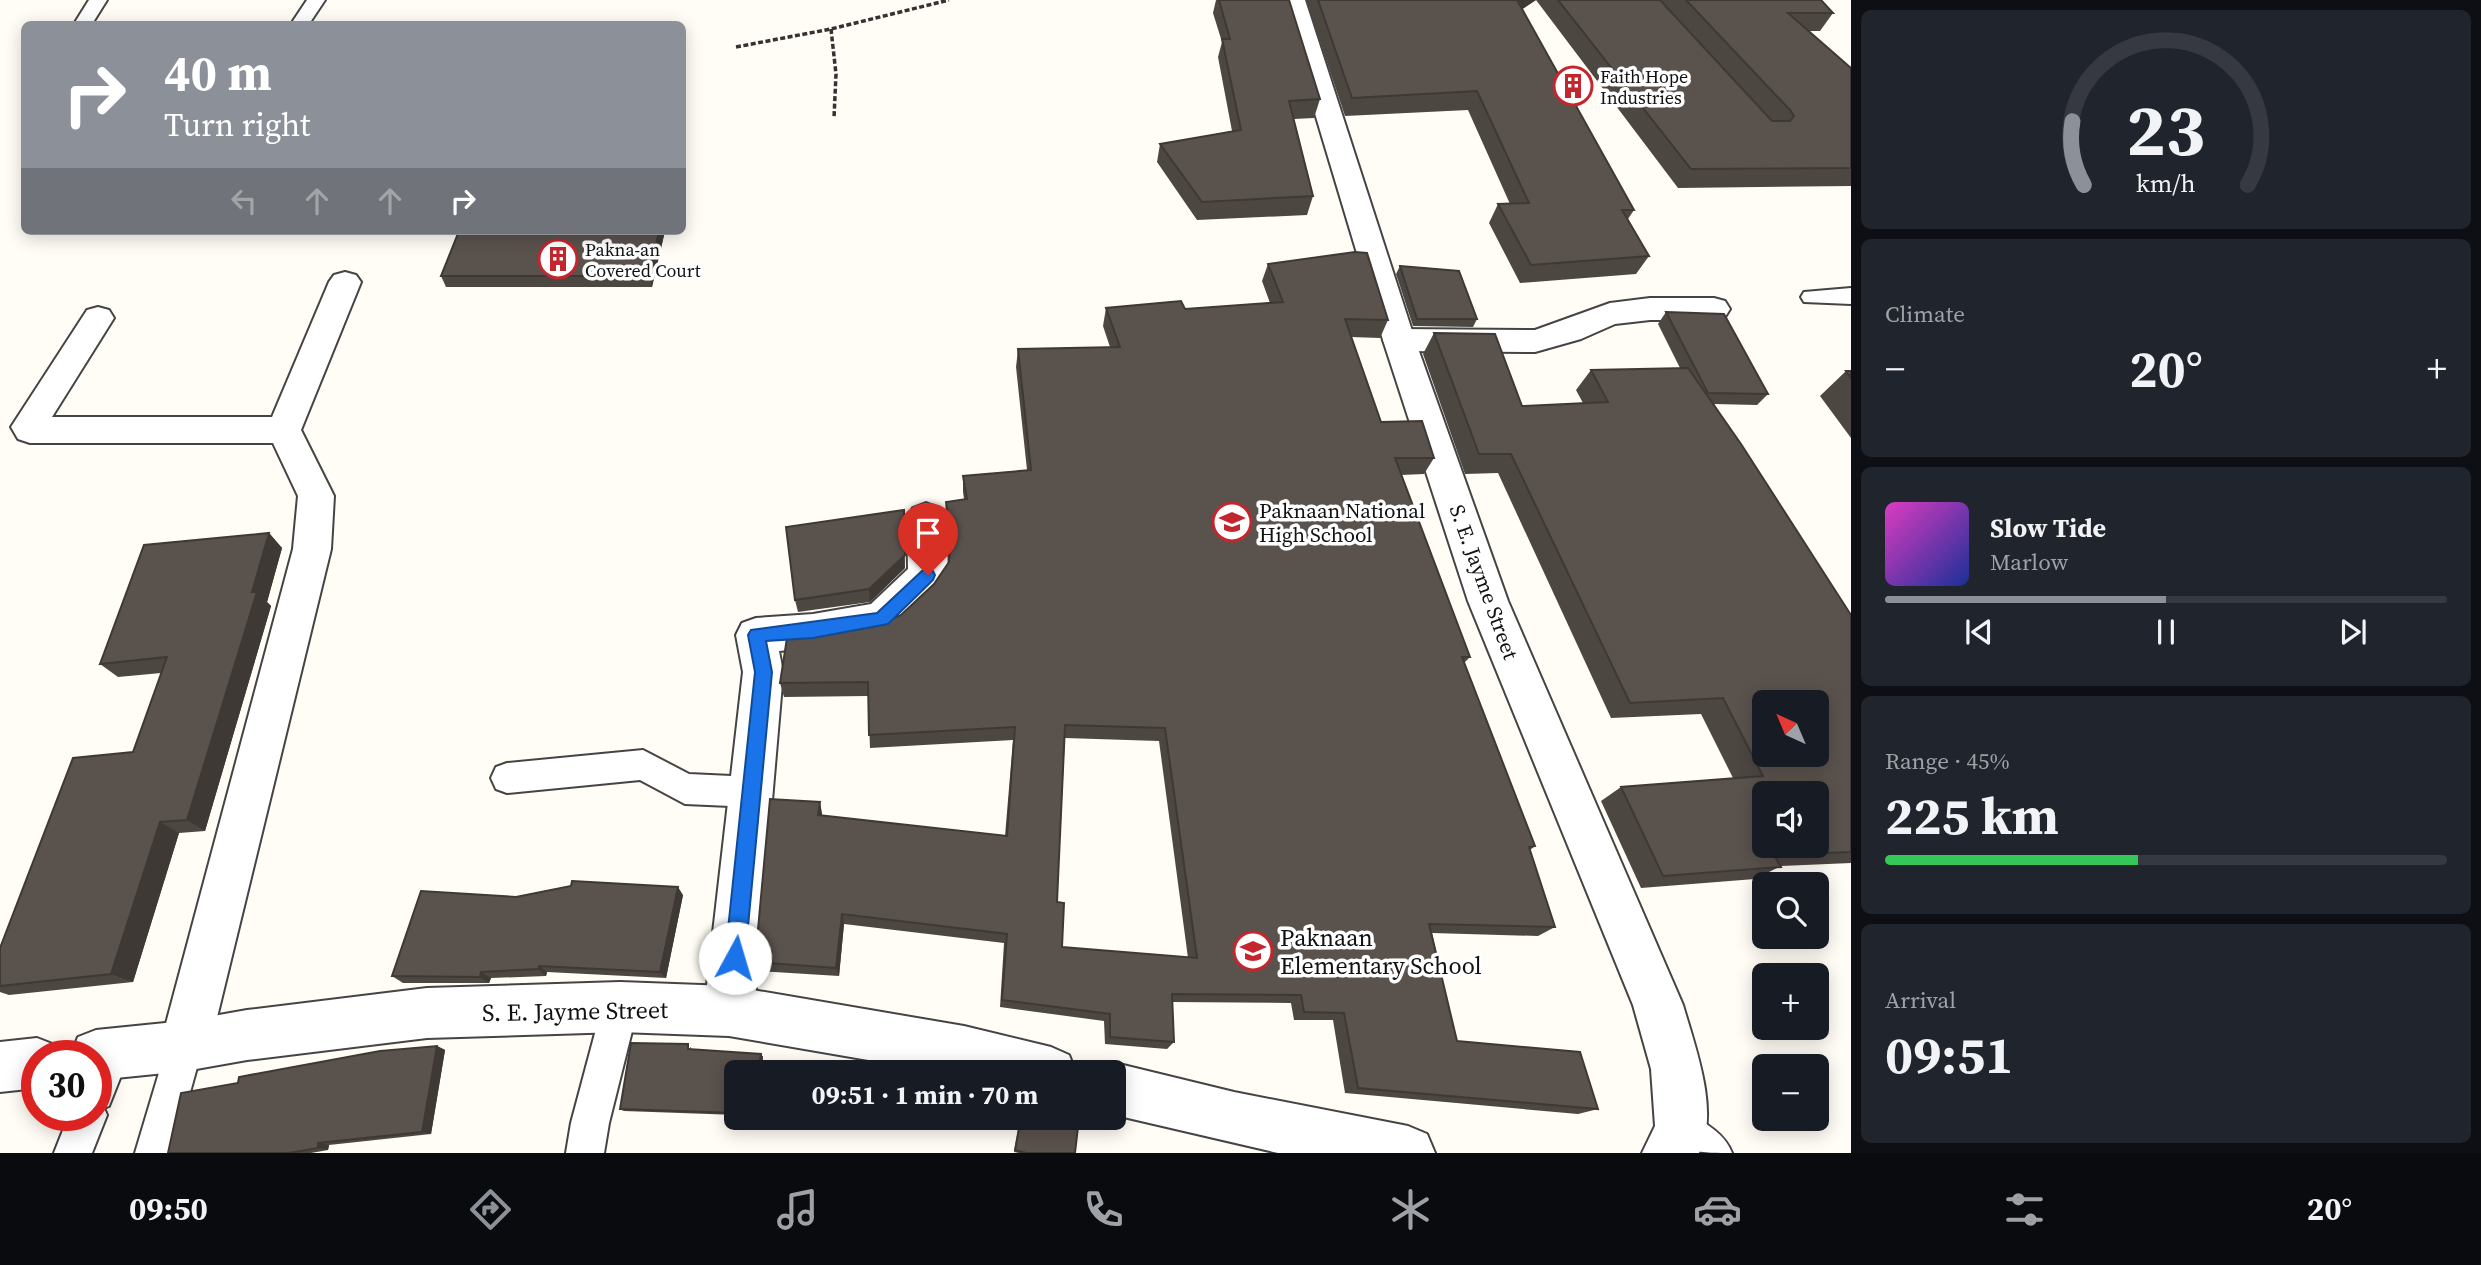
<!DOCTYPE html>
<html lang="en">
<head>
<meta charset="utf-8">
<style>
  :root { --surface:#171b24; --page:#20242c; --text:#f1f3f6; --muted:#9ea1a6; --line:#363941; --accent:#8c9099 }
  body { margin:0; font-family:"Source Serif 4",serif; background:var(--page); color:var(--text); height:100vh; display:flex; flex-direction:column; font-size:26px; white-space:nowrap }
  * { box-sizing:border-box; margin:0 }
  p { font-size:23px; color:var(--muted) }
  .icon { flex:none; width:38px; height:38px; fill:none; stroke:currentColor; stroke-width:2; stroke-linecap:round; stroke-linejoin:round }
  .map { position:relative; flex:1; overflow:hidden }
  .sheet { display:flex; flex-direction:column; gap:10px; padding:10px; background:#0d0f14; width:630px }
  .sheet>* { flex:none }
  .hud { position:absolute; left:21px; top:21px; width:665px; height:214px; border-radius:10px; box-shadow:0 4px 18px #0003; background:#8c9099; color:#fff; overflow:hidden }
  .needle { width:46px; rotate:316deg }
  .fabs { position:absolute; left:1752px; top:690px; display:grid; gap:14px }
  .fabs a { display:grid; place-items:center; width:77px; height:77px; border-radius:10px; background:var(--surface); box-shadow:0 4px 18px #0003; font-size:35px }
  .speed { position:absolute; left:21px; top:1040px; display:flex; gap:14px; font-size:35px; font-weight:700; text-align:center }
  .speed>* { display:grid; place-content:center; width:91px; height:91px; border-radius:50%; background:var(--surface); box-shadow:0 4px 18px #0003; line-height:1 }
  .speed .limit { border:10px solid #d22; background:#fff; color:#111 }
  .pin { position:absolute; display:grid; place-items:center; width:60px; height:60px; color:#fff; margin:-72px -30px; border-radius:50% 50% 50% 0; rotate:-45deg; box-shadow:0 0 7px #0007 }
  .pin .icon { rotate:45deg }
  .me { position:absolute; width:77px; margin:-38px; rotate:6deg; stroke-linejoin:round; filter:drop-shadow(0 0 5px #0008) }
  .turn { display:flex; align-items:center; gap:24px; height:147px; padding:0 28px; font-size:32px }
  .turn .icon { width:91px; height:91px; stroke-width:2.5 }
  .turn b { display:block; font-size:49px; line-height:60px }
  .lanes { display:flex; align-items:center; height:66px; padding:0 28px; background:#0003; justify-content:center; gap:35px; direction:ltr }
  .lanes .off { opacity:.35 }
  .big { font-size:52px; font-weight:700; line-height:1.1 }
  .sheet .card { flex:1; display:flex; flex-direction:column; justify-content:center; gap:10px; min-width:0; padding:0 24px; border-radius:10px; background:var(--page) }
  .sheet .dial { align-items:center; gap:0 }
  .dial svg { height:182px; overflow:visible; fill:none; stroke:var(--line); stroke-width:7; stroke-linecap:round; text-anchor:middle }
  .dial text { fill:var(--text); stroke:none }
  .song { display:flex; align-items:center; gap:21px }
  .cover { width:84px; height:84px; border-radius:10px; background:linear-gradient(135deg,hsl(310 70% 55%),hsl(230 70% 35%)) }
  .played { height:7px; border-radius:4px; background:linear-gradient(90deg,var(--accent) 50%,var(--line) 50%) }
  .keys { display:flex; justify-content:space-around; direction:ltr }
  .heat { display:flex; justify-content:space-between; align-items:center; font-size:38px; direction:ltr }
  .charge { height:10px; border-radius:5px; background:linear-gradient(90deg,#34c759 45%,var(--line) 0) }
  .trip { position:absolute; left:724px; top:1060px; width:402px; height:70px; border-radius:10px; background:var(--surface); box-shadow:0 4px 18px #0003; font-weight:700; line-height:70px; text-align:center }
  .tabs { display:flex; height:112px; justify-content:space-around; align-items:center; background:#090b0e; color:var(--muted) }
  .tabs .icon { width:49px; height:49px }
  .tabs .on { color:var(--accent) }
  .tabs b { font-size:32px; color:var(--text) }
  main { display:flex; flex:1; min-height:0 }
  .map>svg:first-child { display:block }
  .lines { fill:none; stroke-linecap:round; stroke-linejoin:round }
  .service-casing { stroke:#444; stroke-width:4 }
  .minor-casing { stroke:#444; stroke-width:4 }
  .tertiary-casing { stroke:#444; stroke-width:4 }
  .path { stroke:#333; stroke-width:3.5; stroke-dasharray:5 2.5; stroke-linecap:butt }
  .service { fill:#fff; fill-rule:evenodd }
  .minor { fill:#fff; fill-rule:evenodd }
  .tertiary { fill:#fff; fill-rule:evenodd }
  .wall { fill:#4d4742; fill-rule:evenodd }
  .shaded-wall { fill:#3f3936 }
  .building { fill:#5a524d; stroke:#3f3936; stroke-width:2; fill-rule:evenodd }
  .route { fill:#1a73e8; stroke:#114b97; stroke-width:2 }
  .labels { text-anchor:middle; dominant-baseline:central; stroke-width:7; stroke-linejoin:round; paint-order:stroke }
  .far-poi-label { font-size:18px; fill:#111; stroke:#fff; text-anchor:start }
  .poi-label { font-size:21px; fill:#111; stroke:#fff; text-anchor:start }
  .street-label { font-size:21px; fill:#111; stroke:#fff }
  .near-poi-label { font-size:24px; fill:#111; stroke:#fff; text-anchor:start }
  .near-street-label { font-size:24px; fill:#111; stroke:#fff }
</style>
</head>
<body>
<main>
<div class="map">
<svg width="1851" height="1153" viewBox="0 0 1851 1153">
  <rect width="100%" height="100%" fill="#fffdf5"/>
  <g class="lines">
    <defs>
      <g id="service">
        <polygon points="89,0 107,0 92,24 74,24"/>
        <polygon points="307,0 325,0 309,24 291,24"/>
        <polygon points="1851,288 1851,304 1804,302 1801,297 1804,292"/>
        <polygon points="643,750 689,774 753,777 764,781 769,792 764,803 753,807 685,804 640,780 507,793 496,789 491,778 496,767 507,763"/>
        <polygon points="620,989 633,994 638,1007 609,1123 604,1153 566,1153 571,1123 602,1007 607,994"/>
        <polygon points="185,1028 198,1033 203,1046 173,1153 135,1153 167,1046 172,1033"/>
        <polygon points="112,1035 125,1040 130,1053 109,1106 104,1108 107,1115 92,1153 54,1153 69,1115 96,1115 96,1055 93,1055 99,1040"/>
        <path d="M1682,1112C1702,1120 1724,1132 1732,1153C1703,1153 1676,1153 1663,1131L1669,1118Z"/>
      </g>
      <g id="minor">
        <polygon points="345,272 356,275 361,282 301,430 334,496 331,549 210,1046 203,1064 185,1071 167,1064 160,1046 293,549 298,496 273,443 30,443 18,439 11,427 87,310 98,307 109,310 114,318 52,417 272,417 329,282 334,275"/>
        <polygon points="1650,298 1714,298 1725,301 1730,309 1725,317 1714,320 1650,320 1615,324 1581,339 1535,352 1399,351 1387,348 1383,340 1387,332 1399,329 1535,330 1610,303"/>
        <path d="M926,503L939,508C946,521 950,561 946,576C943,588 906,625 895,631C876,643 804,649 779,651L783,672L754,1011L746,1028L729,1036L712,1028L704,1011L743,672L736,635L742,623L756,618L813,614L871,604L908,569L907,518L913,508Z"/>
      </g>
      <g id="tertiary">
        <path d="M1281,0H1305L1415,340L1508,601L1683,1005C1695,1047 1720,1112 1699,1153H1642L1655,1126L1651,1069L1633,1005L1468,601L1383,340Z"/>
        <polygon points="620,982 729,986 964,1026 1051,1047 1069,1055 1076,1073 944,1073 729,1036 620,1032 427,1038 247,1060 185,1071 96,1080 96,1055 71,1055 78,1037 96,1030 185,1021 247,1010 427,988"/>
        <polygon points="37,1038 55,1045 59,1055 37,1055 37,1088 0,1092 0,1042"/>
        <polygon points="1115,1063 1234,1092 1408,1126 1427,1134 1435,1153 1278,1153 1115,1115 1115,1073 1096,1073"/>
      </g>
    </defs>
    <!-- service casing -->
    <use href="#service" class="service-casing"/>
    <!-- minor casing -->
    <use href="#minor" class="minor-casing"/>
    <!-- tertiary casing -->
    <use href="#tertiary" class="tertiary-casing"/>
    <!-- path -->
    <g class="path">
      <polyline points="831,29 836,74 834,118"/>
      <polyline points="736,47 831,29 949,0"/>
    </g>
    <!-- service -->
    <use href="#service" class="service"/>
    <!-- minor -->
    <use href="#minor" class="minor"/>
    <!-- tertiary -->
    <use href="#tertiary" class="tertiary"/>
  </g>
  <!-- wall -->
  <g class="wall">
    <polygon points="1216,0 1289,0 1320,99 1314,118 1294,119 1313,196 1307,215 1197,220 1157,162 1160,144 1232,131 1218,57 1222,42 1213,13"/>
    <polygon points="1306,0 1821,0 1833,13 1820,31 1808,31 1851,68 1851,186 1678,188 1536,0 1522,9 1634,210 1628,219 1649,256 1636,274 1520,283 1489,223 1498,204 1510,204 1468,110 1345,116"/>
    <polygon points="459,231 665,231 652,287 446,287 441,276"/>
    <path d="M1268,264L1388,320L1380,338L1351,337L1381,422L1434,458L1424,474L1401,475L1470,657L1464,663L1535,846L1530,850L1555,927L1538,936L1432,933L1457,1041L1598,1109L1578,1114L1345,1093L1333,1020H1294L1291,1003L1172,1002L1174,1042L1167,1049L1105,1044L1104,1021L1000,1007L1004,943L844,924L839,976L760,971L755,962L822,813V816L1005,836L1013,740L870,748L868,696L784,697L780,683L872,627L901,615L934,584L949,562L950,549L945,518L946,502L964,499L963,492V476L1027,470L1016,367L1018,349L1110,347L1103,326L1106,308L1185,309L1270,303L1262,281ZM1065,738L1159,741L1188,958L1062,947L1057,902Z"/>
    <polygon points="1400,266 1477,319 1473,327 1413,326 1396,274"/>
    <polygon points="1666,312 1768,394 1757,405 1714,404 1851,615 1851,863 1781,866 1755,879 1641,888 1601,801 1621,787 1733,778 1701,714 1611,718 1498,473 1465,474 1423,354 1434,333 1522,406 1583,403 1576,390 1591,370 1680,368 1658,324"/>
    <polygon points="1846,371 1851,371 1851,438 1820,396"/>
    <polygon points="269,533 282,548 267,602 271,606 205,831 179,833 133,982 9,995 0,992 0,948 133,752 161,673 118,677 100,664"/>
    <polygon points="905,568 870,602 798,612 795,600"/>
    <polygon points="683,895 666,978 547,972 546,976 491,978 489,983 403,983 392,976 516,897"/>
    <polygon points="437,1046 445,1050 431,1134 329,1145 328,1150 311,1153 168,1153"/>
    <polygon points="691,1047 691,1049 761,1054 763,1057 761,1073 737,1073 737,1115 624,1111 620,1109"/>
    <polygon points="1020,1118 1079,1118 1075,1153 1019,1153 1014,1152"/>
  </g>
  <!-- shaded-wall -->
  <g class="shaded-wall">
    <polygon points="1517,0 1536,0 1509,18"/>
    <polygon points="659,231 665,231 652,287 649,276"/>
    <polygon points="904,510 905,568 870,602 869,589"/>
    <polygon points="269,533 282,548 267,602 271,606 205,831 187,820"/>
    <polygon points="820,802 822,813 821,827 818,815"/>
    <polygon points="160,822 179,833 133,982 111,974"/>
    <polygon points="678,887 683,895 666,978 660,972"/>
    <polygon points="842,914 844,924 839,976 836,968"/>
    <polygon points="539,966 547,972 546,976 538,969"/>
    <polygon points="481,972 491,978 489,983 480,977"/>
    <polygon points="437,1046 445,1050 431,1134 422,1132"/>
    <polygon points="761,1054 763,1057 761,1073 758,1073"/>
    <polygon points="318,1143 329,1145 328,1150 318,1148"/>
  </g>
  <!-- building -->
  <g class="building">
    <polygon points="1219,0 1289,0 1320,99 1289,101 1313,196 1202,202 1160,144 1241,130 1222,39 1230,39"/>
    <polygon points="1318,0 1517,0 1634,210 1622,210 1649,256 1531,265 1498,204 1529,203 1477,91 1352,98"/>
    <polygon points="1558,0 1660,0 1772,121 1790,121 1794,116 1790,110 1686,0 1821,0 1833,13 1788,13 1851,68 1851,168 1691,169"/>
    <polygon points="459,231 659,231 649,276 441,276"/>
    <path d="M1355,252L1367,253L1388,320L1345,319L1381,422L1422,421L1434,458H1395L1470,657H1462L1535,846L1529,847L1555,927L1429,924L1457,1041L1580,1052L1598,1109L1358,1088L1344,1013L1304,1012L1301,995L1172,994L1174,1042L1110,1037V1014L1002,1000L1007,934L842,914L836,968L755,962L770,799L820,802L818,815L1007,836L1015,727L869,735L868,682L780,683L787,638L872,627L901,615L934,584L949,562L951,535L946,502L967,499L963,476L1031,470L1018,349L1120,347L1106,308L1181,301L1185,309L1283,302L1268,264ZM1065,725L1165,728L1197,958L1062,947L1064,903L1057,902Z"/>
    <polygon points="1400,266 1459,271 1477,319 1417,319"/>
    <polygon points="1666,312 1724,314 1768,394 1708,393"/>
    <path d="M1434,333L1495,334L1522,406L1608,402L1591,370L1688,368L1741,444L1851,615V852L1774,855L1781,867L1663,876L1621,787L1763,776L1723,698L1630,703L1511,454H1479ZM1764,702H1816V754H1764ZM1764,793H1816V845H1764Z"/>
    <polygon points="1846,371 1851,371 1851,378"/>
    <polygon points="904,510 905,555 869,589 795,600 786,527"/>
    <polygon points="269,533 252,592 257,592 187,820 160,822 111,974 0,986 0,948 73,758 133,752 167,657 100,664 144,545"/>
    <polygon points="572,881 678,887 660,972 539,966 538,969 481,972 480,977 392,976 421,891 516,897 571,886"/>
    <polygon points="631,1043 688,1044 688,1049 761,1054 758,1073 737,1073 737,1113 620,1109"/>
    <polygon points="437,1046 422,1132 318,1143 318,1148 289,1153 168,1153 181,1093 238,1083 239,1077 380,1051"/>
    <polygon points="1021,1118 1079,1118 1075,1153 1026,1153 1015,1150"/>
  </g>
  <!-- route -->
  <polygon class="route" points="928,569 933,571 935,575 933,580 888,624 813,638 766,641 772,672 745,958 742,965 735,968 728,965 725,958 755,672 748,635 751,630 877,613 922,571"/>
  <!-- icons -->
  <defs>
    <symbol id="building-ring" viewBox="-11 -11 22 22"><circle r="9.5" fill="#fff" stroke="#c4262e" stroke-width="1.5"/><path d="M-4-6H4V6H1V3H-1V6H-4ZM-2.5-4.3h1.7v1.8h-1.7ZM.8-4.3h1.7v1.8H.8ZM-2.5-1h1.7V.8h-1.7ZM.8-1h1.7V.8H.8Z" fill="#c4262e"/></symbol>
    <symbol id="school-ring" viewBox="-11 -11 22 22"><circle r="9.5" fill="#fff" stroke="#c4262e" stroke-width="1.5"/><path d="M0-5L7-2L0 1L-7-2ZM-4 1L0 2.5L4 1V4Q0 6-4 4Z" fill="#c4262e"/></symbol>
  </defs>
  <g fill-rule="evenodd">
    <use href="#building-ring" x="1551" y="64" width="44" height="44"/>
    <use href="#building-ring" x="536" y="237" width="44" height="44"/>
    <use href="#school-ring" x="1210" y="500" width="44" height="44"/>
    <use href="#school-ring" x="1231" y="929" width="44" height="44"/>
  </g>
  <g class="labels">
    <!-- far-poi labels -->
    <g class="far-poi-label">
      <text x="1600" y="76">Faith Hope<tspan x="1600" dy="21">Industries</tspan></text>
      <text x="585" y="249">Pakna-an<tspan x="585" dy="21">Covered Court</tspan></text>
    </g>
    <!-- poi labels -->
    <g class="poi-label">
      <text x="1259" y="510">Paknaan National<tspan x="1259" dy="24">High School</tspan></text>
    </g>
    <!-- street labels -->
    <g class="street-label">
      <text transform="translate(1484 582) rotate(70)">S. E. Jayme Street</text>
    </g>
    <!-- near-poi labels -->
    <g class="near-poi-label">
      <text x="1280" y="937">Paknaan<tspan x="1280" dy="28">Elementary School</tspan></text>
    </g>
    <!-- near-street labels -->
    <g class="near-street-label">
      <text transform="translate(575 1011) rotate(-1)">S. E. Jayme Street</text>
    </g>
  </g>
</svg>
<div class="fabs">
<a><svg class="needle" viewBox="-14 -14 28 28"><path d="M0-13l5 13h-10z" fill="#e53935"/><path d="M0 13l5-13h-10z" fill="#9ea1a6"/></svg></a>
<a><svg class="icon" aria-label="sound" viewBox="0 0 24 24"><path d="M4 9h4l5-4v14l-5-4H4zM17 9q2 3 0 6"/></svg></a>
<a><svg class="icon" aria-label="search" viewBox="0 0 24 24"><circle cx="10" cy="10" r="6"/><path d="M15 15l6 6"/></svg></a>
<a>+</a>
<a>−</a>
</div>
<div class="speed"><div class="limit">30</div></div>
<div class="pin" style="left:928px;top:575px;background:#d93025"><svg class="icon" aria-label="arrive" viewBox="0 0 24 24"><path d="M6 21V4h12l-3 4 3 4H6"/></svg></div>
<svg class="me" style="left:735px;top:958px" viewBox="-20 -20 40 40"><circle r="19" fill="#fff"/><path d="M0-13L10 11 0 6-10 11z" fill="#1a73e8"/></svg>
<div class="trip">09:51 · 1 min · 70 m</div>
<div class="hud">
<div class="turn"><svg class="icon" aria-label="right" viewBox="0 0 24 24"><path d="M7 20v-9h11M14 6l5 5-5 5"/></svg><div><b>40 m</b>Turn right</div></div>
<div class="lanes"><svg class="icon off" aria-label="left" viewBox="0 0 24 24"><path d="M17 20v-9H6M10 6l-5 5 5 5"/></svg><svg class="icon off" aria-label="ahead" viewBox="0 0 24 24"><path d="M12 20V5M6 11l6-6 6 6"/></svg><svg class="icon off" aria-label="ahead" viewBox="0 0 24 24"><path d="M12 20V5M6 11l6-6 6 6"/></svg><svg class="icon" aria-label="right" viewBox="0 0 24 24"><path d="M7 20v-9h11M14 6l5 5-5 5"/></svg></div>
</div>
</div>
<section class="sheet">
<div class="card dial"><svg viewBox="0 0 100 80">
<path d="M14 69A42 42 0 1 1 86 69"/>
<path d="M14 69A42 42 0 0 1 9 41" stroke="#8c9099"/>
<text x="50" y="56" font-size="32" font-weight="700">23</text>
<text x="50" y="72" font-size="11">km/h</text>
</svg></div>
<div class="card"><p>Climate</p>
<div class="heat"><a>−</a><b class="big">20°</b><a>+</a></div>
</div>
<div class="card">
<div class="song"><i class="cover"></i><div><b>Slow Tide</b><p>Marlow</p></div></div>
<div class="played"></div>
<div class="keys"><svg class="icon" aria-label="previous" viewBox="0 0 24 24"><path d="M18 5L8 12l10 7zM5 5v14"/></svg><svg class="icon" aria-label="pause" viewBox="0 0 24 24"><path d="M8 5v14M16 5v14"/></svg><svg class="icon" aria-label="next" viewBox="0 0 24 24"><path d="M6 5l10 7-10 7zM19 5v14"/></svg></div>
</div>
<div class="card"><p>Range · 45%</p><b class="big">225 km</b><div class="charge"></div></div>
<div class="card"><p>Arrival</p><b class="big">09:51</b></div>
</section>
</main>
<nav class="tabs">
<b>09:50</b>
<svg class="icon on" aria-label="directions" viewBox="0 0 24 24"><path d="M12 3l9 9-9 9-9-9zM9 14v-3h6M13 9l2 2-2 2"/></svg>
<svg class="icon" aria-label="music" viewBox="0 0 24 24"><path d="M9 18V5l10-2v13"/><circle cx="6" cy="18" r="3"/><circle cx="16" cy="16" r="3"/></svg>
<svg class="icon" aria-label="phone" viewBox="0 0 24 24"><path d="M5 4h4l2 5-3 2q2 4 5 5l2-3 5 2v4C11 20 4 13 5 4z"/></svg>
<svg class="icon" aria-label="climate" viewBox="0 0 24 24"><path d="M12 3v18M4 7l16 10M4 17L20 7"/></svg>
<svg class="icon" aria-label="car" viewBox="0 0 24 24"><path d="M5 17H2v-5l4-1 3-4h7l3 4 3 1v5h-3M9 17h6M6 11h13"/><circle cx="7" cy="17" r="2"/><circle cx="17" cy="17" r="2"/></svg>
<svg class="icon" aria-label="filters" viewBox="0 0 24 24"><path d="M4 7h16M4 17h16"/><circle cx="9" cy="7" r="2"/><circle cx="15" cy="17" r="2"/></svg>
<b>20°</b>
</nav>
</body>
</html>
